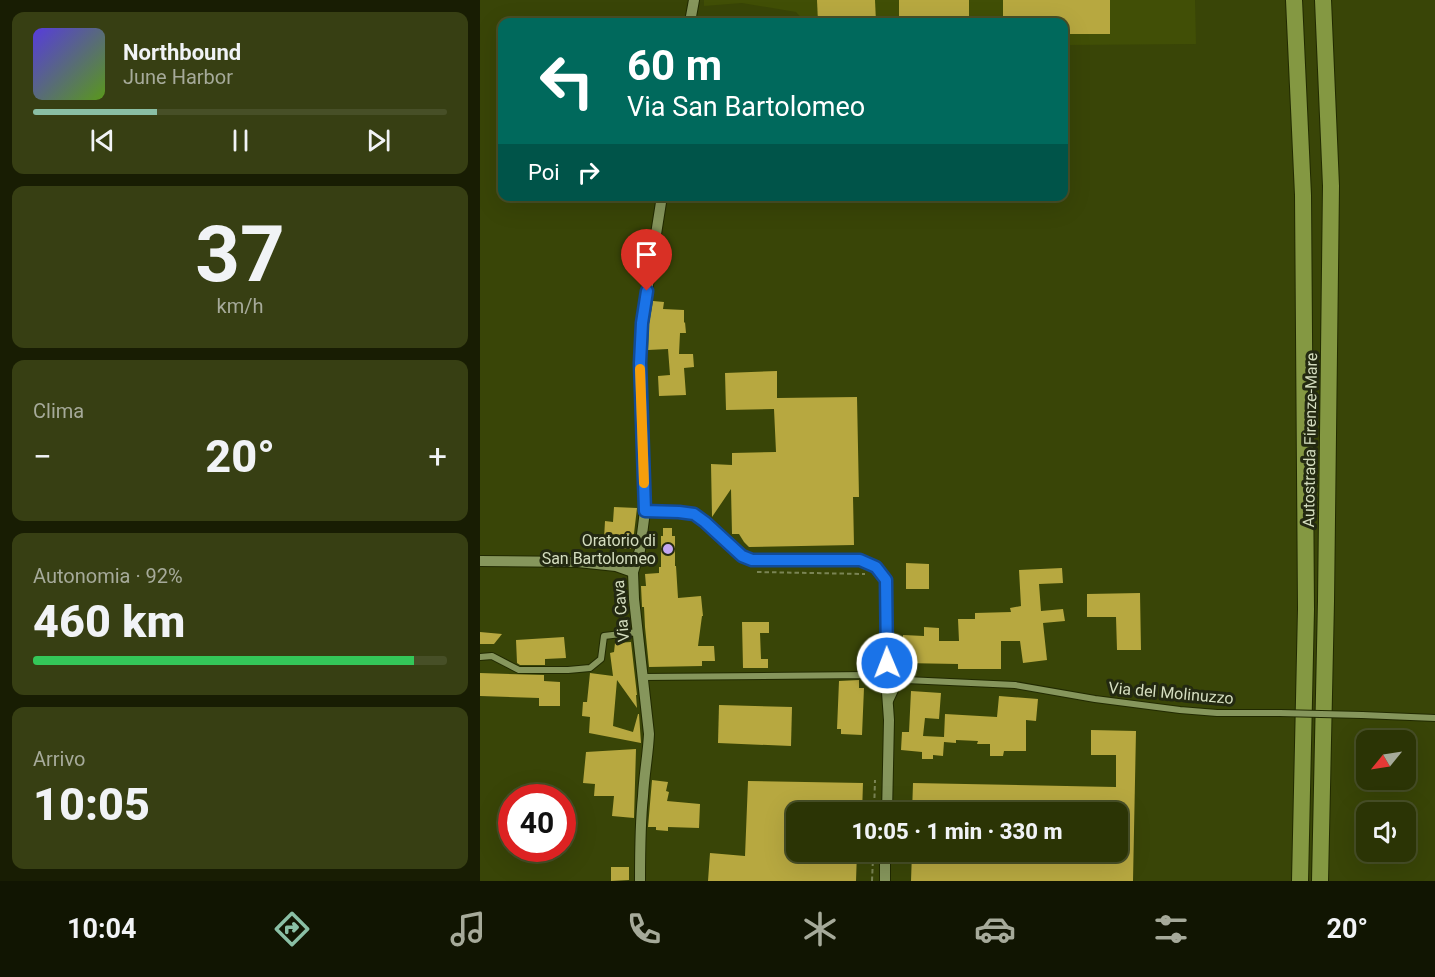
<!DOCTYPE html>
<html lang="it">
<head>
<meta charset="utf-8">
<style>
  :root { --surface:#2b3405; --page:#373f13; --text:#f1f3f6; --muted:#a6aa9a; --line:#474f27; --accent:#8abfa5 }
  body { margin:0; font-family:Roboto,sans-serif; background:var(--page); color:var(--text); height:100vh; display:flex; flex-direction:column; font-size:22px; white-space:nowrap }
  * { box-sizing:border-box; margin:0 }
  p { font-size:20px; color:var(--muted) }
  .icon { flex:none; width:33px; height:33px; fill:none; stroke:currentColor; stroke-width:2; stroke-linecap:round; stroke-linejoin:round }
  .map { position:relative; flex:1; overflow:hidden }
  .sheet { display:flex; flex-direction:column; gap:12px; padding:12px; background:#181d03; width:480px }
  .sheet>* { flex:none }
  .guide { position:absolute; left:18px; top:18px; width:570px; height:183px; border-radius:12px; box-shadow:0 6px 24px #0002,0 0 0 2px var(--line); background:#00695c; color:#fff; overflow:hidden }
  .needle { width:39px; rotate:240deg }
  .buttons { position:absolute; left:876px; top:730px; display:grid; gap:12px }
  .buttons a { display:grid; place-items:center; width:60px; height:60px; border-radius:12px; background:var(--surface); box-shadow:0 6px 24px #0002,0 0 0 2px var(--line); font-size:30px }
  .speed { position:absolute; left:18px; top:784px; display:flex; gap:12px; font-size:30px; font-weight:700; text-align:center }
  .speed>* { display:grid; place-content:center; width:78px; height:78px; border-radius:50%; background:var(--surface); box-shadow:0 6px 24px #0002,0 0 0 2px var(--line); line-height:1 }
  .speed .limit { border:9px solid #d22; background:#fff; color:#111 }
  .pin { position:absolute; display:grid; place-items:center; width:51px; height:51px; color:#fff; margin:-62px -26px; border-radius:50% 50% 50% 0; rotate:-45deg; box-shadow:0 0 6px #0007 }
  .pin .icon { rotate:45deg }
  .me { position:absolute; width:66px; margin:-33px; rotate:359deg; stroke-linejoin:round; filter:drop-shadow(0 0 4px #0008) }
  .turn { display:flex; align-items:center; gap:21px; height:126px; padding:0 30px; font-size:27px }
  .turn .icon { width:78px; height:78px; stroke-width:2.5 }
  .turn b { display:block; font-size:42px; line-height:51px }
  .then { display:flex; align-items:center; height:57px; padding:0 30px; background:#0003; gap:12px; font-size:22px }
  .big { font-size:45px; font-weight:800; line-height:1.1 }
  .sheet .tile { flex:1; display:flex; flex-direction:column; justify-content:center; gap:9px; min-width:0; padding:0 21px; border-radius:12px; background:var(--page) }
  .sheet .dial { align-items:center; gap:0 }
  .dial b { font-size:78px; line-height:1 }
  .song { display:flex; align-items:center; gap:18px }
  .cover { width:72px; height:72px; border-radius:9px; background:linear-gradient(135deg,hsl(250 70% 55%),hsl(90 70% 35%)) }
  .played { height:6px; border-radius:3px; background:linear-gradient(90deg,var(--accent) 30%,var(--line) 30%) }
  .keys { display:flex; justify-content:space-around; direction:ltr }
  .heat { display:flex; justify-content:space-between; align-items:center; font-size:33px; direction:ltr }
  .charge { height:9px; border-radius:4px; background:linear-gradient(90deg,#34c759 92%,var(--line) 0) }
  .trip { position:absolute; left:306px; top:802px; width:342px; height:60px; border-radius:12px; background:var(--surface); box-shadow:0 6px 24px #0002,0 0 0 2px var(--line); font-weight:800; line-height:60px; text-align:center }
  .dock { display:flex; height:96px; justify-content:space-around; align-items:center; background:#111502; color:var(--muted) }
  .dock .icon { width:42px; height:42px }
  .dock .active { color:var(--accent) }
  .dock b { font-size:27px; color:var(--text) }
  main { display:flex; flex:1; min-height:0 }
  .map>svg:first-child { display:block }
  .built { fill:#414f06 }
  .building { fill:#b7a840 }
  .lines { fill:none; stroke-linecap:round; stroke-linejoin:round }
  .minor-casing { stroke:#212a00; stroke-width:8 }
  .tertiary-casing { stroke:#212a00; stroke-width:12 }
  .motorway-casing { stroke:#212a00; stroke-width:18 }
  .path { stroke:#7a8454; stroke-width:2; stroke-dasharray:4.5 3; stroke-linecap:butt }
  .minor { stroke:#86965c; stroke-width:6 }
  .tertiary { stroke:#86965c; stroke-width:10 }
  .motorway { stroke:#849842; stroke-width:16 }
  .minor-bridge-casing { stroke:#212a00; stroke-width:8; stroke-linecap:butt }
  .minor-bridge { stroke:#86965c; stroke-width:6 }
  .route-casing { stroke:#114b97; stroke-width:15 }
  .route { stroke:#1a73e8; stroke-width:10 }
  .slow { stroke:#f59e0b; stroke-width:10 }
  .poi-dot { fill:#c3a7f2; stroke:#232911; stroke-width:2 }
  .labels { text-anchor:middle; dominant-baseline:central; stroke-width:6; stroke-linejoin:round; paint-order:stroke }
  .street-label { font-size:16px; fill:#d4ddbf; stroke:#232911 }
  .poi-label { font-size:16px; fill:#d4ddbf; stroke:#232911; text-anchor:end }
</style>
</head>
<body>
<main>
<section class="sheet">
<div class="tile">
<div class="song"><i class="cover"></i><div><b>Northbound</b><p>June Harbor</p></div></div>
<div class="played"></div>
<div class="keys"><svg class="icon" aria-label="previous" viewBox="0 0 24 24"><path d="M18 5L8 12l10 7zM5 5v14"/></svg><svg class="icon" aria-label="pause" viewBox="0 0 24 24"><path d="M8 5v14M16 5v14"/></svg><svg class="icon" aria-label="next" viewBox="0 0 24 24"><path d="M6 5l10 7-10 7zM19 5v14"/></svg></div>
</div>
<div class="tile dial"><b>37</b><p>km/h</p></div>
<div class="tile"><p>Clima</p>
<div class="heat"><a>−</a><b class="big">20°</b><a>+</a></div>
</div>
<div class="tile"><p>Autonomia · 92%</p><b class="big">460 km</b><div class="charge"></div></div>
<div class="tile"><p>Arrivo</p><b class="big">10:05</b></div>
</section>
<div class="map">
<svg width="955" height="881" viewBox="0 0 955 881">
  <rect width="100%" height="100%" fill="#394507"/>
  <!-- built -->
  <polygon class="built" points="224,0 715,0 716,44 584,45 584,22 325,22 316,12 262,3 224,6"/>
  <!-- building -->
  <g class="building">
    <polygon points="337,0 395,0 396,22 338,22"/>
    <polygon points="419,0 489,0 489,19 419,20"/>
    <polygon points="523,0 630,0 630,34 584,34 584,22 523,22"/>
    <polygon points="173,301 184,302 183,309 204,310 204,323 205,322 206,333 200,333 199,354 213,354 214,367 204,368 206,395 179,396 178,376 190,375 188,349 168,350 169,324"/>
    <polygon points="297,371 297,398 377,397 379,497 373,497 374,545 269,547 264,542 259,534 252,534 251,489 232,517 231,464 252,465 252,453 296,452 294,409 246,410 245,373"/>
    <polygon points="134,507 157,508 153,542 151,542 151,549 142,549 142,541 124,539 125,521 133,522"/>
    <polygon points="183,528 192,528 192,536 195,536 195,566 196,566 198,598 221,596 223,616 222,616 218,646 234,646 235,661 222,661 222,666 169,667 165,627 164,607 162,607 161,586 166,586 165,574 179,573 179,567 181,567 181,536 183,536"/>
    <polygon points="426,563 449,564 449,589 426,589"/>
    <polygon points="582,568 583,583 559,584 561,611 583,609 585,621 563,623 567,660 543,663 540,641 521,641 521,669 478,669 478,664 423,663 423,635 444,636 444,627 459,628 459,641 479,641 478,619 495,619 495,613 531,612 530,608 541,606 539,570"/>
    <polygon points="660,593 661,650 637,650 636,617 607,617 607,594"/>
    <polygon points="262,622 289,622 289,633 280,633 281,659 288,659 288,668 263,668"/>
    <polygon points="0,632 22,634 14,644 0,644"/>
    <polygon points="84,637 86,658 65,659 65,665 40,665 37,663 36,640"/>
    <polygon points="151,642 157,695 156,695 157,708 137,680 133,726 153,732 158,714 159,714 161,743 109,733 110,717 102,716 103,702 107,702 110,673 133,676 130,653 134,652 135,643"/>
    <polygon points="0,673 64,675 64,681 80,682 80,706 59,706 59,698 0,696"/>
    <polygon points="379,680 379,688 384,688 382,735 361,734 361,729 357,729 359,681"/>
    <polygon points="431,691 461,693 459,719 445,718 443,736 464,737 465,714 517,717 519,696 558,699 556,721 546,720 546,751 524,751 523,756 510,756 510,744 497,744 498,741 476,740 476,743 464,742 463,756 453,755 453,759 442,759 442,752 421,750 422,732 429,732"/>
    <polygon points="239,705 312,707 311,746 238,743"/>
    <polygon points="611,730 656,731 653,881 431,881 432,852 638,852 638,813 432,813 433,783 636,787 636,755 611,755"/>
    <polygon points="156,749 154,818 132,816 134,796 114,796 115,784 103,783 106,752"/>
    <polygon points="172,780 188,782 186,791 189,792 187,801 220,804 219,828 188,827 188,831 176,830 176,827 168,827"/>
    <polygon points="268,781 383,783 382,813 316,813 316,852 377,852 376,881 228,881 230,853 265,856"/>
    <polygon points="131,867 149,867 149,880 131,881"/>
  </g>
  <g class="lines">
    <defs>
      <g id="minor">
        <polyline points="0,657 12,656 39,670 88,670 110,668 121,659 124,636 158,632"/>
        <polyline points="163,677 388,675 406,678"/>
        <polyline points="410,701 418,684 426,680 535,685 615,699 700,710 737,713 800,713"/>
        <polyline points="882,715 955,718"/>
      </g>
      <g id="tertiary">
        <polyline points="210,22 214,0"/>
        <polyline points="165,511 199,512 214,514 225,522 262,556 272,560 380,560 396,567 406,580 406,678 409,720 407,813"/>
        <polyline points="0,561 98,562 136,566 153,572"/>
        <path d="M160,881C160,852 160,824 163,796C164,775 168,755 169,734L154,599L153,572L160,550L165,511L160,363L162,323L182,196"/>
        <polyline points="405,881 405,852"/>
      </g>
      <g id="motorway">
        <polyline points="814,0 823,195 826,609 820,881"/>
        <polyline points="840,881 846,601 851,186 843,0"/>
      </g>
    </defs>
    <!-- minor casing -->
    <use href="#minor" class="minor-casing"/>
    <!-- tertiary casing -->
    <use href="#tertiary" class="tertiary-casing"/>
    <!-- motorway casing -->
    <use href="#motorway" class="motorway-casing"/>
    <!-- path -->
    <g class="path">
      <polyline points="277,572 385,574"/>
      <polyline points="394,813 395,780"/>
      <polyline points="392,881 393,858"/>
    </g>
    <!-- minor -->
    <use href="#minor" class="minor"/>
    <!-- tertiary -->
    <use href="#tertiary" class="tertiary"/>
    <!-- motorway -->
    <use href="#motorway" class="motorway"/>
    <defs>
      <polyline id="minor-bridge" points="800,713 882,715"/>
    </defs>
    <!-- minor-bridge casing -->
    <use href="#minor-bridge" class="minor-bridge-casing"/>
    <!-- minor-bridge -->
    <use href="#minor-bridge" class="minor-bridge"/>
  </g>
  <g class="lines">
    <defs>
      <polyline id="route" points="167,291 162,323 160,363 165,511 199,512 214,514 225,522 262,556 272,560 380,560 396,567 406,580 407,663"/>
    </defs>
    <!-- route casing -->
    <use href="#route" class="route-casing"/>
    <!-- route -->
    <use href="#route" class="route"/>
    <!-- slow -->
    <polyline class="slow" points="160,369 164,483"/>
  </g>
  <!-- markers -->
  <circle class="poi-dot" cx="188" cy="549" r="6"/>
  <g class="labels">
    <!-- street labels -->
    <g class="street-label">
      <text transform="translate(830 440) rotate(-89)">Autostrada Firenze-Mare</text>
      <text transform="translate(141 611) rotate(-95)">Via Cava</text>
      <text transform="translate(691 693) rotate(5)">Via del Molinuzzo</text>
    </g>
    <!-- poi labels -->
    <g class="poi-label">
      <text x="176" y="540">Oratorio di<tspan x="176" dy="18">San Bartolomeo</tspan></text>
    </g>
  </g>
</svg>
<div class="buttons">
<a><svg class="needle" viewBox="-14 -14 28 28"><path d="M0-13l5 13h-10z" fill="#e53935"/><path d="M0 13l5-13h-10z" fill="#a6aa9a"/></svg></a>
<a><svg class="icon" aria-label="sound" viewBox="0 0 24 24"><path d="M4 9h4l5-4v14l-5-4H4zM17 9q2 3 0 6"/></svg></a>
</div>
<div class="speed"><div class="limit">40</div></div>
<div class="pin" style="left:167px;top:291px;background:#d93025"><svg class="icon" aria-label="arrive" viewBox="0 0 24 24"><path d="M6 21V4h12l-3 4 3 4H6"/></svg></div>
<svg class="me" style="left:407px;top:663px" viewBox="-20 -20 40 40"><circle r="17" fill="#1a73e8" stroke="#fff" stroke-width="3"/><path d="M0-11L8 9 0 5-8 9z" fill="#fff"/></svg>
<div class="trip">10:05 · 1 min · 330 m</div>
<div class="guide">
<div class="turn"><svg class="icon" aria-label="left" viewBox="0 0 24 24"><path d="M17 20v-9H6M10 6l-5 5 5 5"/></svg><div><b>60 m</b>Via San Bartolomeo</div></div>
<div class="then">Poi<svg class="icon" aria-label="right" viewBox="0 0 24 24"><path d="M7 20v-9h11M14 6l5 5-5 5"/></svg></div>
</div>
</div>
</main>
<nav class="dock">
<b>10:04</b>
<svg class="icon active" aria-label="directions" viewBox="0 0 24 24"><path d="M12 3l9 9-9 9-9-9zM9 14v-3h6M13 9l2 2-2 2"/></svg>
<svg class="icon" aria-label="music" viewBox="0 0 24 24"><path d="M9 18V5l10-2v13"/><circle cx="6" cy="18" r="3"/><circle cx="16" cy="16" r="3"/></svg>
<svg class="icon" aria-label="phone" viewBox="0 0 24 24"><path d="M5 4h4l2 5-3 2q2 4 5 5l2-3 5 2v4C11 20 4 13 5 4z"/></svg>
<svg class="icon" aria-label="climate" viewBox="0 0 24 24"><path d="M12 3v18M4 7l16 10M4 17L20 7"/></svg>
<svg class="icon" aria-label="car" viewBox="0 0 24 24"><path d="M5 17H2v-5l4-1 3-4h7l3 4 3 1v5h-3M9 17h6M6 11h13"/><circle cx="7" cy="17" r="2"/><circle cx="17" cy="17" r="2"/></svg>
<svg class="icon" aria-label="filters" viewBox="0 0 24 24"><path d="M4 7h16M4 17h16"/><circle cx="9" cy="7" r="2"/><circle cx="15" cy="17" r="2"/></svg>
<b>20°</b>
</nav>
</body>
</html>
